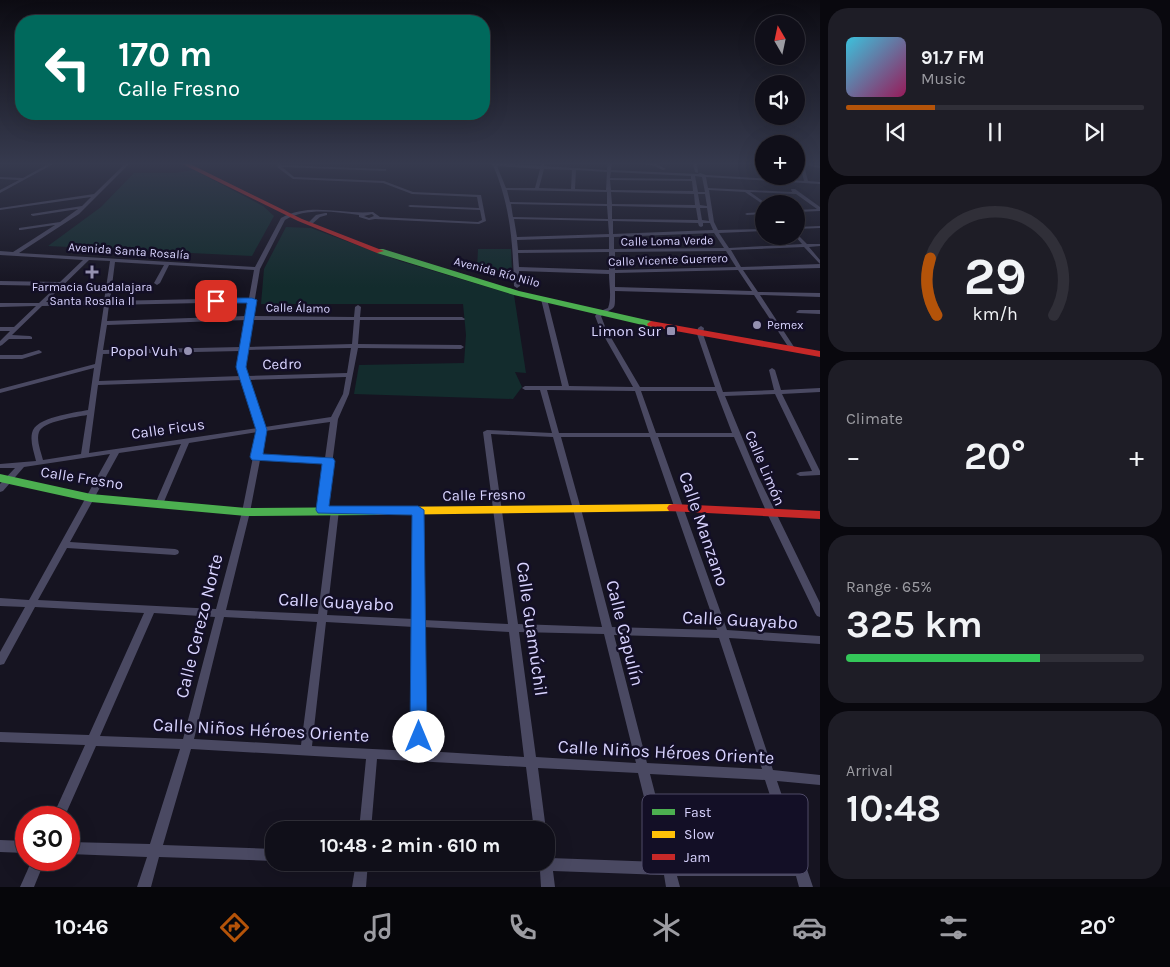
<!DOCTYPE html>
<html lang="en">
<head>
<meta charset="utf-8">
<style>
  :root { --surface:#100f19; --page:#1e1d26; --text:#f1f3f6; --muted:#9c9ca2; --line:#302f38; --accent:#b45309 }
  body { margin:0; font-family:Karla,sans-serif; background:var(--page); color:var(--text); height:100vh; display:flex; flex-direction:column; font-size:19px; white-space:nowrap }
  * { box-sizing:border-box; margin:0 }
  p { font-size:16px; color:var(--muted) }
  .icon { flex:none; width:28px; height:28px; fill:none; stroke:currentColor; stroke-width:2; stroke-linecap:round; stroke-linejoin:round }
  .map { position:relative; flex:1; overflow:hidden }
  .details { display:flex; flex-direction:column; gap:8px; padding:8px; background:#09080e; width:350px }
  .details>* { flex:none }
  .banner { position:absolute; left:15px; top:15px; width:475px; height:105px; border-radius:20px; box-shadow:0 5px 20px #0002,0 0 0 1px var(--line); background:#00695c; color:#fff; overflow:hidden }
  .needle { width:32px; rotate:351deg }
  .tools { position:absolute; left:755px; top:15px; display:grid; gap:10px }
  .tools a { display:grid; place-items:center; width:50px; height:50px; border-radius:50%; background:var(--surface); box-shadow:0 5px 20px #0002,0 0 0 1px var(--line); font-size:25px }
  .speed { position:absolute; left:15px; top:806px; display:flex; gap:10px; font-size:25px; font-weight:700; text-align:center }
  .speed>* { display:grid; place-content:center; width:65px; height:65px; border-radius:50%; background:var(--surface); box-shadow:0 5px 20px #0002,0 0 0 1px var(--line); line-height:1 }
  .speed .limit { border:8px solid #d22; background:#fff; color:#111 }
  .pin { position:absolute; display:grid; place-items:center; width:42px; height:42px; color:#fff; margin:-21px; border-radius:10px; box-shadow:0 2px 8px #0006 }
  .me { position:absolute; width:55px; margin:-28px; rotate:0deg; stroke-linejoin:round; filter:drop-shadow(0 0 4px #0008) }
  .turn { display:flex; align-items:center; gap:18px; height:105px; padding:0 20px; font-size:22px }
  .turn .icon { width:65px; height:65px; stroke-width:2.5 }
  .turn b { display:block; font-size:35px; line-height:42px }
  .big { font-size:38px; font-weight:700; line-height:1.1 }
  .details .widget { flex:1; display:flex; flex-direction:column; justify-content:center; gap:8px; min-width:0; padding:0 18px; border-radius:20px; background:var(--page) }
  .details .dial { align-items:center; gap:0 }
  .dial svg { height:130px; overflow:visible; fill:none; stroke:var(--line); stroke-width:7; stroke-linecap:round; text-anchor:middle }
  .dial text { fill:var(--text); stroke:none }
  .song { display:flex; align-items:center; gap:15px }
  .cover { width:60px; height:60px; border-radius:8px; background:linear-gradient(135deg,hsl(190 70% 55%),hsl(330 70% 35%)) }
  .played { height:5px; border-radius:2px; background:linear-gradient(90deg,var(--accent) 30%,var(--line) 30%) }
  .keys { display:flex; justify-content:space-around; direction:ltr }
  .heat { display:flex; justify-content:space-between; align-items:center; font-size:28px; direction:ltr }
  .charge { height:8px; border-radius:4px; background:linear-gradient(90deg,#34c759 65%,var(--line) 0) }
  .trip { position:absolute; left:265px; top:821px; width:290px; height:50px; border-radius:20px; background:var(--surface); box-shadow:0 5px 20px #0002,0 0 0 1px var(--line); font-weight:700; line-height:50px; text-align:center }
  .dock { display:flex; height:80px; justify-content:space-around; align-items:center; background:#06060a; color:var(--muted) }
  .dock .icon { width:35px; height:35px }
  .dock .selected { color:var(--accent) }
  .dock b { font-size:22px; color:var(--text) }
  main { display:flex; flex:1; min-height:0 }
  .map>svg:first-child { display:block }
  .green { fill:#132c2d }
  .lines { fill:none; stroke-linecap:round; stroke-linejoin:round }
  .street { fill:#4a4962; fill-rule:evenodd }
  .fast { fill:#4caf50; fill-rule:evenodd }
  .slow { fill:#ffc107; fill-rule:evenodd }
  .jam { fill:#c62828; fill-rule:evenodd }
  .route { fill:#1a73e8; stroke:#114b97 }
  .poi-dot { fill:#9591b1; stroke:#130f26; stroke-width:2 }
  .labels { text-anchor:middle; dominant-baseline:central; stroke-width:5; stroke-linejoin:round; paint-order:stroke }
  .far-street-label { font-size:12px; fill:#d9d4ff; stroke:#130f26 }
  .far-poi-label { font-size:12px; fill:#d9d4ff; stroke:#130f26 }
  .poi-label { font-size:15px; fill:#d9d4ff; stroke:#130f26; text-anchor:end }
  .street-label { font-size:15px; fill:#d9d4ff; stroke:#130f26 }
  .near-street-label { font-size:18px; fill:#d9d4ff; stroke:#130f26 }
  .key { fill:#130f26; stroke:#4e4a67; stroke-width:1 }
  .key-label { font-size:14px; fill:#d9d4ff }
</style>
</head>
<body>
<main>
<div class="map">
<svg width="820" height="887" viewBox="0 0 820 887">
  <rect width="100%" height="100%" fill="#161421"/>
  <!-- green -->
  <g class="green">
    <polygon points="194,170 263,206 274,216 252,256 48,246 101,207 134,173 174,173"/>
    <polygon points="286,227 311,228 400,261 514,295 526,373 515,372 522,387 513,399 354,394 359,365 464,363 466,335 463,304 261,304 264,269"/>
    <polygon points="478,249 511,249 512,271 477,270"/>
  </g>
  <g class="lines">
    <!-- street -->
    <g class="street">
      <polygon points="50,163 55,163 0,193 0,190 19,180 0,179 0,177 23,178"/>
      <path d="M126,163H130L79,214L19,253L255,267L281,218C310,202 343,215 373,212L380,217L478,222L482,220L480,210L410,207L408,206L410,205L479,208L477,197L412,194L383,183L293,179L277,167L279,163H283L281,165L385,169H386V171L282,167L294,177L384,181L413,192L481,195L486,221L479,224L375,219L369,220L359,217V215C336,212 306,207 285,220L260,269L252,316L354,317L355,307L358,305L361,307L360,317H462L465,319L464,320H360L358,344L461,345L464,347L461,349L358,348L349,394L338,419L326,510L325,512H319L318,510L324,463L260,460L250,512L226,610L318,614L331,510L332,508H338L339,510L327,615L414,619V510L415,508H421L422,510L423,620L508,624L483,432L487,430L552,433L540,390H525L522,388L525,386H562L541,299L542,298L544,297L547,299L569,386L633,387L600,329L595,316L598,312L608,308C612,297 609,285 609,274L519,271L520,286L517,288L514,286C513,243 510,203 492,163L540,166L541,163H545L544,166L607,170L608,163H612L611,170L698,174L700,173L706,175L804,181L800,164L798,163H807L820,166V168L804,165L808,181L820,182V184L706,177L708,188L792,192L791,189H795L820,207V211L796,212V210L817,209L796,194L750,192L767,204H764V205L745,192L709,190L714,222L718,230L764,229V231L719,233L729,248L802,244L795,236L796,233L807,244H820V246L809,247L820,260V268L743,270L758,292L820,293V297L760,295L796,350L795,351H791L754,295L615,291C615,313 616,305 601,316L606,329L640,387H715L697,334L698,328L701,326L704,328L703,334L723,392L774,390L769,370L772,368L775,370L781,390L820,388V392L782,394L820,471V475L800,476L796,474L800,472L812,471L775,394L725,396L758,476L820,603V617L817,616L815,613L766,511L734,437H658L727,630L820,636V644L729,638L773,770L820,775V785L777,781L813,887H799L796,876H677L680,887H666L664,875L553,871L555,887H541L540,871L476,868L471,867L470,862H546V856L550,858L660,862L638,773L538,768L546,830H534L526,767L377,759L371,830H359L366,759L191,749L163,845L274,849V861L159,857L151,887H137L147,857L69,854V842L150,844L180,749L96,746L64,818H52L85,745L0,742V732L89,735L144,613L35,607L4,664L0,665V652L25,607L0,606V598L29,600L110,454L24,467L3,491L0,492V484L15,468H0V464L36,461C34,452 30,442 32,433C35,417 74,413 88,410L94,368L0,393V389L95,364L104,305L42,306L12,335L30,336L32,337V339H9L2,345L0,346V341L10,331H0V327H14L36,306L0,307V303H39L57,286L0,285V281L60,282L83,260L0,255V251L13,252L55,225L21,230H19V228L60,222L78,209L33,216L31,215V214L82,206L91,197L0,210V208L94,194ZM497,166L540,169L535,188H506ZM544,169L572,170L571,189L539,188ZM576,170L607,172L606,190L575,189ZM611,172L691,176V179L610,178ZM695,176L702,177L705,192H698ZM610,180L692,181L693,191L611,190ZM507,190L607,192V204L510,202ZM611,192L694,194L695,205L612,204ZM698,194H705L707,206L700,205ZM511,204L607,206L608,219L513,217ZM612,206L696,208L698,220L612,219ZM700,208H707L709,221L702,220ZM372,214L374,216L369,218L364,216ZM514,219L608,221L609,234L517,237ZM613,221L698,223L699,226L701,227L703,226V223H710L713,230L613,234ZM714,233L724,248L614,249V237ZM609,237V249L518,250L517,240ZM804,247L820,264L741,267L731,250ZM726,251L736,267L615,270V252ZM609,252V270L519,267L518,253ZM89,260L110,261L104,301L46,302ZM115,262L164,265L154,283L157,285L160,283L169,265L254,270L249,298L110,301ZM738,270L752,291L615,287V273ZM249,302L246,316L107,321L109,305ZM246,320L241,347L103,350L107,325ZM252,320H354L352,344L247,347ZM351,348L347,373L247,376L244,367L247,350ZM241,351L238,367L241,376L99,381L103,354ZM346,377L343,394L331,417L265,427L249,380ZM242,380L258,428L89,453L98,385ZM547,390L635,391L649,433H559ZM641,391H716L732,433H656ZM87,415L81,454L43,460C41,452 36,440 39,432C43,421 77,417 87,415ZM330,422L325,458L261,455L265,431ZM258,432L242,512L216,609L38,600L67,548L175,555L178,554L179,552L178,550L175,549L70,542L119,453L181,444L155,504L159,507L163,504L189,443ZM491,434L553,437L573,509L602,627L518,624ZM561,437H650L717,630L612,627L581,509ZM154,613L215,617L183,739L100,736ZM224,617L317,622L301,745L194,739ZM326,622L414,627L413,751L312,746ZM423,627L509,632L524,757L425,751ZM519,632L604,634L636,763L536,757ZM614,635L719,638L762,769L647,763ZM650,774L765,780L792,863H673Z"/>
      <polygon points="630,163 655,163 666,169 663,170 652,165"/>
      <polygon points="693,163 697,163 698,173 695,172"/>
      <polygon points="764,212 764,214 747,215 745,214 747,213"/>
      <polygon points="325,213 327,213 327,215 320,217 312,224 308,223 316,215"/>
      <polygon points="820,226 820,228 796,229 796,227"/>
      <polygon points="799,310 820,310 820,314 797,313 796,312"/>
      <polygon points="39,350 42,352 41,353 22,359 0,359 0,355 22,355"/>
      <polygon points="0,840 26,841 26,853 0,852"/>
      <polygon points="32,860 45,860 34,887 20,887"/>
      <polygon points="356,862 368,862 366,887 352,887"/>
    </g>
    <!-- fast -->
    <g class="fast">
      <polygon points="377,249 383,249 519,291 651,321 655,324 651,327 514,295 377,253"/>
      <polygon points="0,474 91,494 246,508 378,507 382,508 384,511 382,514 378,515 246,516 91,502 0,482"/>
    </g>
    <!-- slow -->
    <polygon class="slow" points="673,504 677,505 679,508 677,511 378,515 374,514 372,511 374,508 378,507"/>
    <!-- jam -->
    <g class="jam">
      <polygon points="180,163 188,163 302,219 384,251 377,253 298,221"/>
      <polygon points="651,321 820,351 820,357 648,326 647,324"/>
      <polygon points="673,504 820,511 820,519 669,511 667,508 669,505"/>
    </g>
  </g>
  <!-- sky -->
  <linearGradient id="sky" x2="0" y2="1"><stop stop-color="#0c0b12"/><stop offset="0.57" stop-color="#363a4e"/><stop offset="1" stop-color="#363a4e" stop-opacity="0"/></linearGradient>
  <rect width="820" height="287" fill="url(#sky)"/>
  <!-- route -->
  <polygon class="route" points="216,298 252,298 257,300 246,367 267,430 263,454 333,458 335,461 329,506 418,506 424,510 427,737 425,743 419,745 413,743 410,737 412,515 318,513 316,510 322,464 252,460 250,457 256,430 236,367 247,303 213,303 213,299"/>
  <!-- markers -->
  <g class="poi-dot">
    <path d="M89.5 264.5h5v5h5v5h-5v5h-5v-5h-5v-5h5z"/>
    <circle cx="757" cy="325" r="5"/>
    <rect x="666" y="326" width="10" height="10" rx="2.5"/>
    <circle cx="188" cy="351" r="5"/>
  </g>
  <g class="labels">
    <!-- far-street labels -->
    <g class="far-street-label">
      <text transform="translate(667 241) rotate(-1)">Calle Loma Verde</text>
      <text transform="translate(129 251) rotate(4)">Avenida Santa Rosalía</text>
      <text transform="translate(668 260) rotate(-2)">Calle Vicente Guerrero</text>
      <text transform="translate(497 272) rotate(15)">Avenida Río Nilo</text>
      <text transform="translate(298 308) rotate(1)">Calle Álamo</text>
    </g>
    <!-- far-poi labels -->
    <g class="far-poi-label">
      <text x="92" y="287">Farmacia Guadalajara<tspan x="92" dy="14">Santa Rosalia II</tspan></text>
      <text x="767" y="325" text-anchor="start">Pemex</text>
    </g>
    <!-- poi labels -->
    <g class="poi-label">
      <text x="661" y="331">Limon Sur</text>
      <text x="178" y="351">Popol Vuh</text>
    </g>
    <!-- street labels -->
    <g class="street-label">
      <text transform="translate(282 364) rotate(-1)">Cedro</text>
      <text transform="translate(168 429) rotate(-8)">Calle Ficus</text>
      <text transform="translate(765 468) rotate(67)">Calle Limón</text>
      <text transform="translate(82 478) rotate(9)">Calle Fresno</text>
      <text transform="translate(484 495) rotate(-1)">Calle Fresno</text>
    </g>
    <!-- near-street labels -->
    <g class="near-street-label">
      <text transform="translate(704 529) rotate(71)">Calle Manzano</text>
      <text transform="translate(336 602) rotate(3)">Calle Guayabo</text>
      <text transform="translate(740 620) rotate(3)">Calle Guayabo</text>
      <text transform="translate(199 626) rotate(-76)">Calle Cerezo Norte</text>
      <text transform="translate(532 629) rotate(82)">Calle Guamúchil</text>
      <text transform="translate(625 633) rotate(76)">Calle Capulín</text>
      <text transform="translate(261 730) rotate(3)">Calle Niños Héroes Oriente</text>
      <text transform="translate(666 752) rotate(3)">Calle Niños Héroes Oriente</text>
    </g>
  </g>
  <!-- legend -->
  <rect x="642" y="794" width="166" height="80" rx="8" class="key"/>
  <rect x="652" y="809" width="23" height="6" fill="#4caf50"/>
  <rect x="652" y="831" width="23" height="7" fill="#ffc107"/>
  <rect x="652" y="854" width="23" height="6" fill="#c62828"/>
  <g class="key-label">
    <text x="684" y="817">Fast</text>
    <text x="684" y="839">Slow</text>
    <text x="684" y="862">Jam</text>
  </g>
</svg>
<div class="tools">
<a><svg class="needle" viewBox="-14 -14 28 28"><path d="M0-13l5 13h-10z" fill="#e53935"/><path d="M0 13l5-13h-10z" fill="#9c9ca2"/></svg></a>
<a><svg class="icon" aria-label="sound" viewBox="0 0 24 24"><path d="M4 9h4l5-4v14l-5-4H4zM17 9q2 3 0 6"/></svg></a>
<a>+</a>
<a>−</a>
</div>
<div class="speed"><div class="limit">30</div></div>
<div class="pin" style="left:216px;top:301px;background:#d93025"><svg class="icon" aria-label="arrive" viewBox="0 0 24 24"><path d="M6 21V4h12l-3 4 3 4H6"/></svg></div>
<svg class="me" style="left:419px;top:737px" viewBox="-20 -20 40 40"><circle r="19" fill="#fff"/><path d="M0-13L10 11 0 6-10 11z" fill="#1a73e8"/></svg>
<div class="trip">10:48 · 2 min · 610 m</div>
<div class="banner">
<div class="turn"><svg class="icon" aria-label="left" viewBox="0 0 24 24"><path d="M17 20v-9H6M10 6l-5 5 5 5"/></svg><div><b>170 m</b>Calle Fresno</div></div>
</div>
</div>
<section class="details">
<div class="widget">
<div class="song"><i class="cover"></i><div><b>91.7 FM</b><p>Music</p></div></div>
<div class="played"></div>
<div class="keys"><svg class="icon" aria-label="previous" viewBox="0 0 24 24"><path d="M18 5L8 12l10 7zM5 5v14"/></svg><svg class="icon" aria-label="pause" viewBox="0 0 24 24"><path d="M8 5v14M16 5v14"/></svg><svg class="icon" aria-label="next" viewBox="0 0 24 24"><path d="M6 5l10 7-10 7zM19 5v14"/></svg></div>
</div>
<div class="widget dial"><svg viewBox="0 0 100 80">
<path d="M14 69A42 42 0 1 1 86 69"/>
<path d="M14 69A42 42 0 0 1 10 34" stroke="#b45309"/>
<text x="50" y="56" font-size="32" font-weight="700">29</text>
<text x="50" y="72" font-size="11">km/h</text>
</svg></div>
<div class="widget"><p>Climate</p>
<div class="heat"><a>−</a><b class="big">20°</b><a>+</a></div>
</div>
<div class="widget"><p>Range · 65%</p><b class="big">325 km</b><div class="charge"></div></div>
<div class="widget"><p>Arrival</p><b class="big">10:48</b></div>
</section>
</main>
<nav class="dock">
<b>10:46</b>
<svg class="icon selected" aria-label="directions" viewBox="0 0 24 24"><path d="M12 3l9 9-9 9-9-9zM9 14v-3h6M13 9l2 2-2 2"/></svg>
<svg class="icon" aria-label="music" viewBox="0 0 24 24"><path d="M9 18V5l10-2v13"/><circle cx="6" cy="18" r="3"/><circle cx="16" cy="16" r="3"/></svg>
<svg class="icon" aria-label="phone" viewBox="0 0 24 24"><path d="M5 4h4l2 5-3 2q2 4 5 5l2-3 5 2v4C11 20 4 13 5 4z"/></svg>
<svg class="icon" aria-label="climate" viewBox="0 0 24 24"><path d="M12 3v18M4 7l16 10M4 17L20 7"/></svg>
<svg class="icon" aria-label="car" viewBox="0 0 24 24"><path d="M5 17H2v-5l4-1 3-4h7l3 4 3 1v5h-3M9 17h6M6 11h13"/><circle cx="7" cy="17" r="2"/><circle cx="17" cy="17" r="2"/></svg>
<svg class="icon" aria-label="filters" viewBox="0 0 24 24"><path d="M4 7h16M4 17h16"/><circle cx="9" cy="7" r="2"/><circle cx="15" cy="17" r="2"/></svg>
<b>20°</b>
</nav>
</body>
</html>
